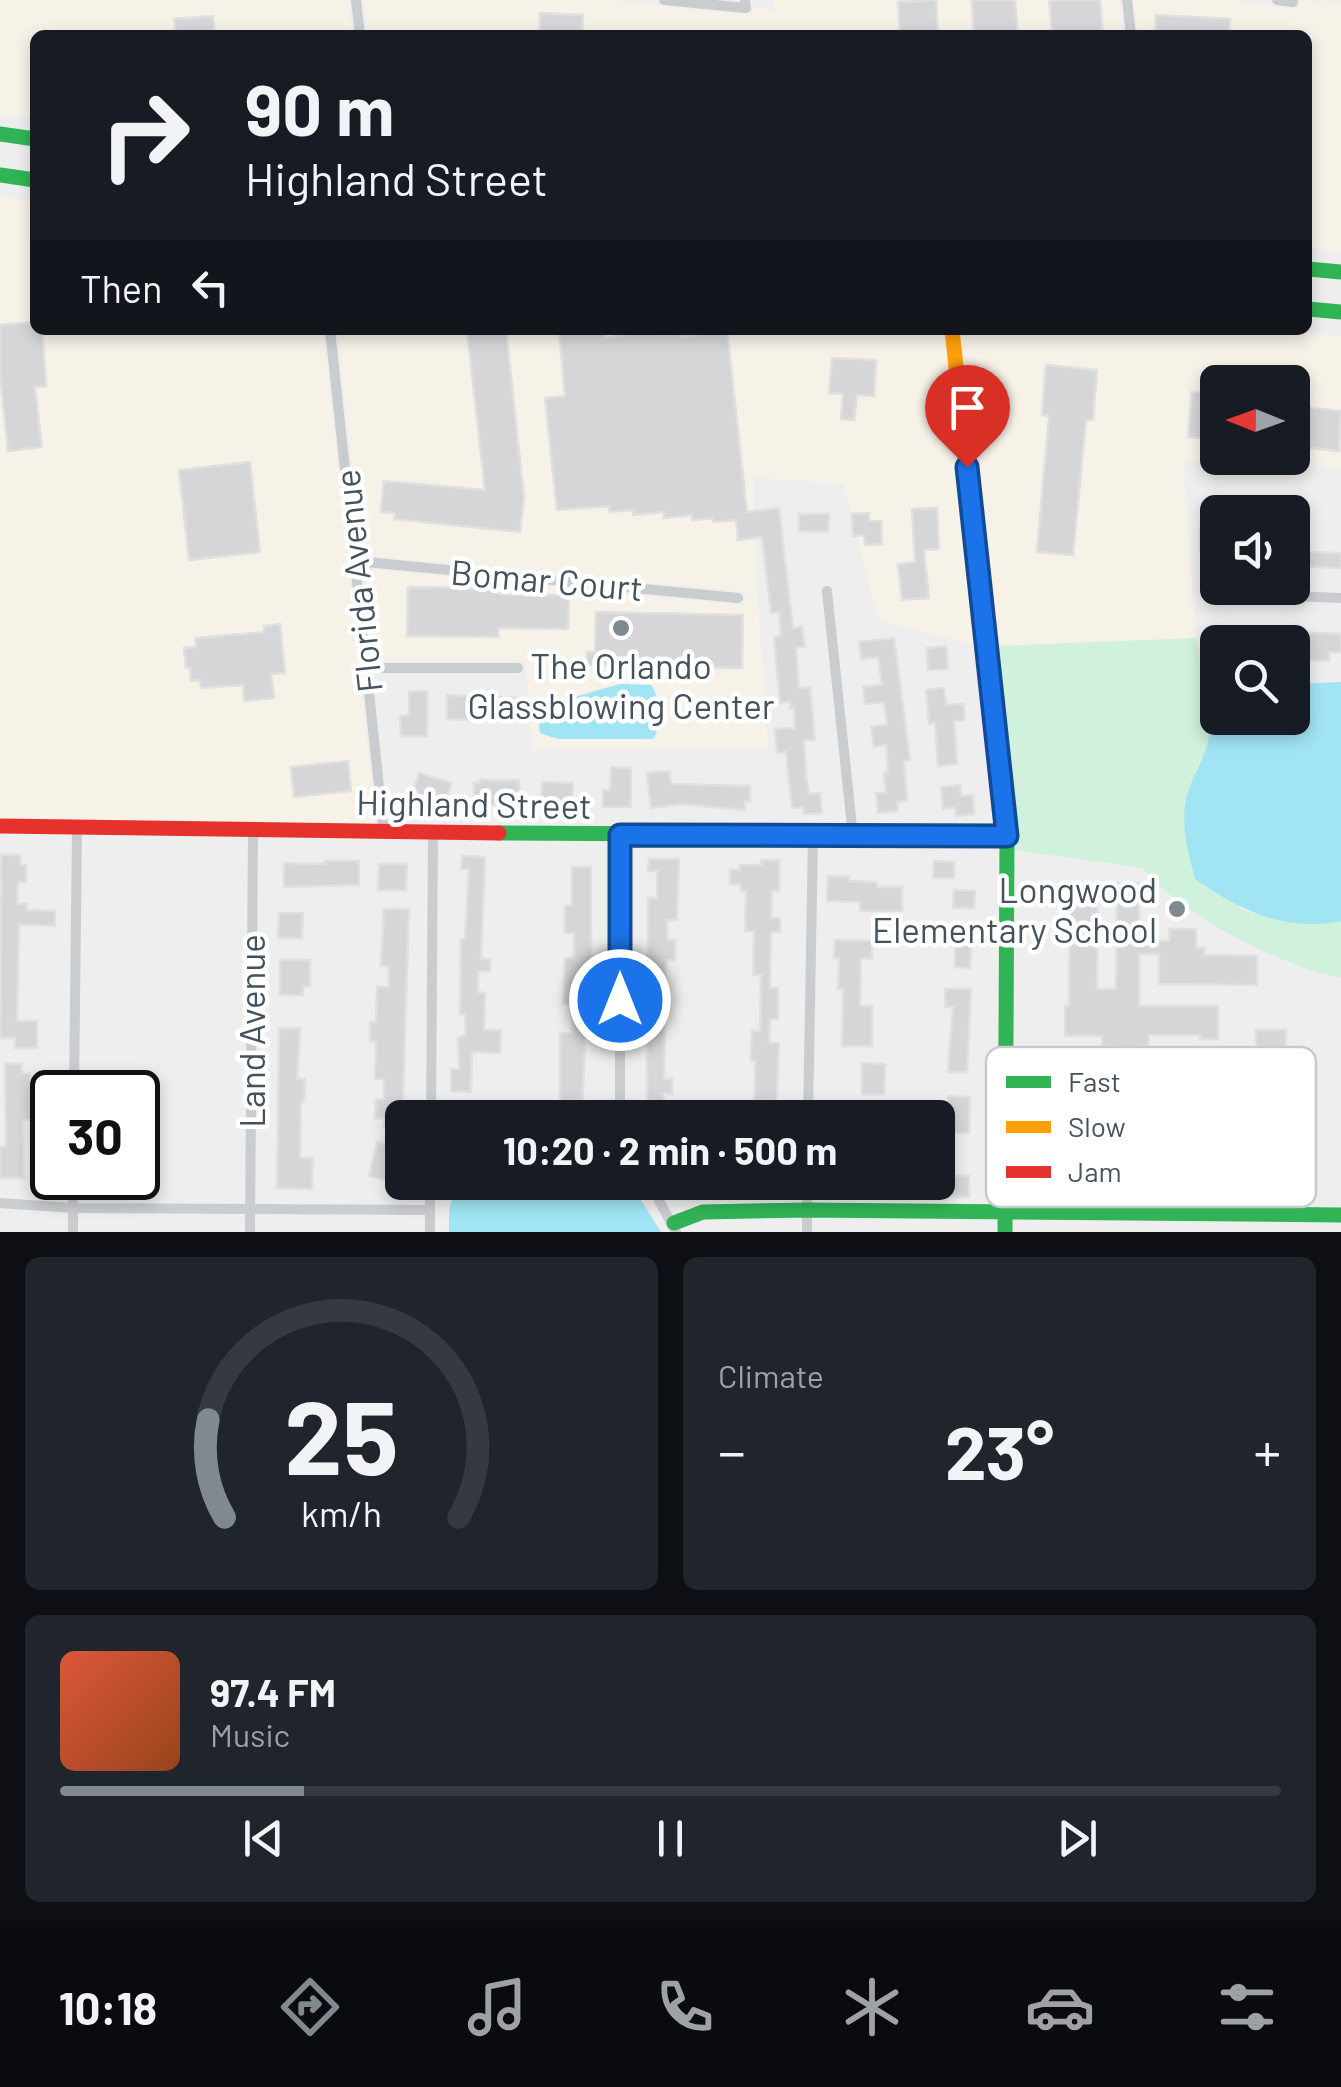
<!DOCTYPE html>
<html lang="en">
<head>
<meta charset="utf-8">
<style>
  :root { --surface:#171b24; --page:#20242c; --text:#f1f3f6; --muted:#9ea1a6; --line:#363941; --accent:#808990 }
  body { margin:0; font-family:Barlow,sans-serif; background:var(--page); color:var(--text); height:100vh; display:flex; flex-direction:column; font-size:38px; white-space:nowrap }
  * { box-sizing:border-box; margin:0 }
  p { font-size:32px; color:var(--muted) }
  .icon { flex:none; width:55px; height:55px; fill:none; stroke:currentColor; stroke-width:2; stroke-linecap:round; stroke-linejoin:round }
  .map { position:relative; height:1232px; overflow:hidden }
  .side { display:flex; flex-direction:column; gap:25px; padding:25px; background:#0d0f14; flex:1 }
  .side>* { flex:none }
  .hud { position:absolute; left:30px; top:30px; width:1282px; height:305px; border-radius:15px; box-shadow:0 5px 15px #0003; background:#171b24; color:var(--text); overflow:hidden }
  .needle { width:65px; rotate:271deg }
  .buttons { position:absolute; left:1200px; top:365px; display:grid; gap:20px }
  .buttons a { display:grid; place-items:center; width:110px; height:110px; border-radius:15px; background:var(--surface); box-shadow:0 5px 15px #0003; font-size:50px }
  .speed { position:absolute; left:30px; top:1070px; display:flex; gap:20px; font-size:50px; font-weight:700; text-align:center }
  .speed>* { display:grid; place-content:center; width:130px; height:130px; border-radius:50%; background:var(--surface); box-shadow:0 5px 15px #0003; line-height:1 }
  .speed .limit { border:5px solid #111; border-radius:15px; background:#fff; color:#111 }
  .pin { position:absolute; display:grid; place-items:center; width:85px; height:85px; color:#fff; margin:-102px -42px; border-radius:50% 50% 50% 0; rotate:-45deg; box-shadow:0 0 10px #0007 }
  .pin .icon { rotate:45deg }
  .me { position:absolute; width:110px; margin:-55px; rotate:0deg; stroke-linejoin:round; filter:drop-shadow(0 0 8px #0008) }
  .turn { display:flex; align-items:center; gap:35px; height:210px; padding:0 50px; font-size:45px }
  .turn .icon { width:130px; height:130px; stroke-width:2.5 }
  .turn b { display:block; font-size:70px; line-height:85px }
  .then { display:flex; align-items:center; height:95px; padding:0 50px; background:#0003; gap:20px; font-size:38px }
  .big { font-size:75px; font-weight:700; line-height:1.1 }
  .side .card { flex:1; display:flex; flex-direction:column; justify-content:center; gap:15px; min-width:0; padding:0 35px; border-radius:15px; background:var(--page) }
  .side .dial { align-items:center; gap:0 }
  .dial svg { height:260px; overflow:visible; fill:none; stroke:var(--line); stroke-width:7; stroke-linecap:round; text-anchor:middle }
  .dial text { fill:var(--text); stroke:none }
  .song { display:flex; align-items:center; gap:30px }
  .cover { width:120px; height:120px; border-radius:15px; background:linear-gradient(135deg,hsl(10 70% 55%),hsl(20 70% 35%)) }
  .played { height:10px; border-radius:5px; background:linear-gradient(90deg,var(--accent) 20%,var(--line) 20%) }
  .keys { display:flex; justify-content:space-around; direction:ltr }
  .heat { display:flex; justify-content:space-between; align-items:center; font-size:55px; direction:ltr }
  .side .tiles { flex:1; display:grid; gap:25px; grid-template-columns:1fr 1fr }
  .card:last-child { grid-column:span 2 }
  .trip { position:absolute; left:385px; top:1100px; width:570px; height:100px; border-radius:15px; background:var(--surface); box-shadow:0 5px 15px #0003; font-weight:700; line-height:100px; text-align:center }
  .tabs { display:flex; height:160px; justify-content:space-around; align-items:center; background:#090b0e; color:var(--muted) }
  .tabs .icon { width:70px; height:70px }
  .tabs .current { color:var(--accent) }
  .tabs b { font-size:45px; color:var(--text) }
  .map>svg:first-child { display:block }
  .commercial { fill:#f7f2e8; fill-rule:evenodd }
  .green { fill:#d0f1db }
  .water { fill:#a1e4f3 }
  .building { fill:#d6d6d9; stroke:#e0e0e1; stroke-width:2.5 }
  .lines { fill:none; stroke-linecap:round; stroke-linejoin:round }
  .street { stroke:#cacdcf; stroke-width:10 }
  .fast { stroke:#30b455; stroke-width:15 }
  .slow { stroke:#ff9f0a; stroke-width:15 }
  .jam { stroke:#e5322d; stroke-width:15 }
  .route-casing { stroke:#114b97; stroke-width:25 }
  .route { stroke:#1a73e8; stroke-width:18 }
  .poi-dot { fill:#808990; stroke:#fff; stroke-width:4 }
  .labels { text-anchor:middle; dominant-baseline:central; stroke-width:9; stroke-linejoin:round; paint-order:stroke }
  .street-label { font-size:35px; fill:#44525d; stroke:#fff }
  .poi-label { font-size:35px; fill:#44525d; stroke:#fff }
  .key { fill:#fff; stroke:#c7cbce; stroke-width:2.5 }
  .key-label { font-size:28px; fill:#44525d }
</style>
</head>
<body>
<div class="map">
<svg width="1341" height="1232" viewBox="0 0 1341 1232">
  <rect width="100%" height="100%" fill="#efeeee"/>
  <!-- commercial -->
  <g class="commercial">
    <polygon points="0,0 349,0 352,35 35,35 35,119 0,114"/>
    <polygon points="364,0 603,0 751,15 753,8 774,10 774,0 1119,0 1123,35 368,35"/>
    <polygon points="1134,0 1228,0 1298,9 1300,0 1341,3 1341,252 1308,248 1308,35 1138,35"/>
    <polygon points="0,197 35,201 35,330 323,330 376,826 0,820"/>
    <path d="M337,330H944L979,645L879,621L844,484L753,477L756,577L768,748L533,750L525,661L373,662L363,568L744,605L746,592L362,555ZM620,684L650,685L656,691L659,727L653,739H558L540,733L538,716L544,701L564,700Z"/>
    <path d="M959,330H1280L1341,336V468L1183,460L1196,638L994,646ZM1218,382H1292V458H1218Z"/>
  </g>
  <!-- green -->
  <path class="green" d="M1196,638L1212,738L1196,769L1240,909C1273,919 1306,928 1341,921V978C1284,967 1177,914 1143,868L1014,850L994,646Z"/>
  <!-- water -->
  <g class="water">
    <path d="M1341,682V921C1284,933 1241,910 1195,879C1189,855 1182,832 1185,806C1189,775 1213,752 1209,721L1217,714L1218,718H1292L1293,684Z"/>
    <path d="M620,684L651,685C660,697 663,726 653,739H558L540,733L538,716L544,701L564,700Z"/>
    <polygon points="456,1182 630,1183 661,1232 449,1232 449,1211"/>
  </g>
  <!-- building -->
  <g class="building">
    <polygon points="936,0 938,35 900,35 898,2"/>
    <polygon points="972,0 1015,0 1018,35 974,35"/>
    <polygon points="1049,0 1100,0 1103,35 1052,35"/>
    <polygon points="540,13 583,15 582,35 539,35"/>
    <polygon points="1156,15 1230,19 1229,35 1155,35"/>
    <polygon points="213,16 215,35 176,35 174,19"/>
    <polygon points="35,322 35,330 42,330 46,386 35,387 42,447 8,451 0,375 0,325"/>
    <polygon points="467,330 506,330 524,497 520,532 394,519 395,513 381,512 384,481 485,490"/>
    <polygon points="559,330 604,330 605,338 655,330 662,330 662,335 683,332 683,337 727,330 747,512 779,508 793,628 802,627 805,647 796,648 799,688 810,687 815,740 804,740 806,776 809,794 820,793 822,813 803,814 803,807 792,808 786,752 777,753 775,729 795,728 794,708 790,709 790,702 780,703 774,637 781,636 779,612 771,613 762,537 738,540 736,520 713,522 712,518 692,520 692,515 664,518 664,512 633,515 633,510 609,512 609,506 557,510 545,398 565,396"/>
    <polygon points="832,358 876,360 874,396 857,395 854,420 841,419 843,394 829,393"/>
    <polygon points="1046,365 1097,370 1093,420 1086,420 1073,555 1037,552 1049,416 1042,415"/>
    <polygon points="1192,392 1218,394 1218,439 1188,437"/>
    <polygon points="1292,406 1341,411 1339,451 1292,446"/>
    <polygon points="250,462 260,552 189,560 179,470"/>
    <polygon points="937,508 939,549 924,550 929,598 902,600 898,564 915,562 912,509"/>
    <polygon points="869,513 869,521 881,521 882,544 865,545 864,535 853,536 852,514"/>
    <polygon points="799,514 829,514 828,532 799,531"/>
    <polygon points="1200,528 1218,528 1218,552 1200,551"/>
    <polygon points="1292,543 1306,543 1306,552 1341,553 1341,568 1292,566"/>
    <polygon points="408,587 499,588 499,594 569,595 568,629 498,628 498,637 407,636"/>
    <polygon points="596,612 743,615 742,668 586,665 587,652 595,652"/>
    <polygon points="280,624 285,673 271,674 274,698 244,701 243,685 201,688 200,680 191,681 190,668 186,668 184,648 196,647 196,638 264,632 264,626"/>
    <polygon points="1293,632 1341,634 1341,652 1329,652 1329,661 1302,660 1303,649 1293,649"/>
    <polygon points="894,638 910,760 904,761 907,801 897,802 898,811 878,813 876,793 886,793 884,773 888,772 886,745 874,747 871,727 887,725 884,702 865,704 863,687 882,685 878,657 861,659 859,642"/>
    <polygon points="946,646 948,669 928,670 927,648"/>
    <polygon points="944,688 946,705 964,704 964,720 954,721 957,764 938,766 935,723 929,724 926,690"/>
    <polygon points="427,691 427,736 401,736 400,716 409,716 409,692"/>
    <polygon points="447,695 523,698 522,721 498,721 498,715 472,714 472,720 447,719"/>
    <polygon points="348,761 351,791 294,797 291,767"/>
    <polygon points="611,767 631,768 631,807 603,807 603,790 610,790"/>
    <polygon points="669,771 671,784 750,786 750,801 745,801 745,810 683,804 651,808 647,773"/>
    <polygon points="419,773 452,783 445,803 413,793"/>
    <polygon points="480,780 519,780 519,805 474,804 474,783 480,783"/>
    <polygon points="542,782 573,783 572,807 541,807"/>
    <polygon points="960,785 961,796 973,795 974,814 956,816 955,808 943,809 941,787"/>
    <polygon points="1,855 20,855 20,865 26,865 26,882 18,882 17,904 27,904 26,910 55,911 55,926 19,924 17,1021 37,1021 37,1048 15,1048 15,1038 0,1038"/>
    <polygon points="462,856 485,857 481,959 490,959 490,971 478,971 478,992 485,993 484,1030 501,1030 500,1053 472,1052 471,1092 451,1091 451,1069 459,1069 458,1038 466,1034 465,1014 460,1014 461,939 465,939 469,869 461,869"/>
    <polygon points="649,859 679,859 677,920 667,920 667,940 675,940 675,960 666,960 664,1079 672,1079 672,1094 662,1093 670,1118 647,1118 648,898 657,898 657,871 648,871"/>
    <polygon points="761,860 779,860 779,891 772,891 771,918 780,918 780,932 771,932 770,988 778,988 778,1019 770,1019 769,1043 779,1043 776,1118 754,1118 755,1061 751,1061 752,1031 760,1031 761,975 753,975 754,931 745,931 746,891 741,891 741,884 730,884 730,870 740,870 740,865 761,865"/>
    <polygon points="325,861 359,861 359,885 284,887 284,863 325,864"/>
    <polygon points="934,861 954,862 954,878 933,878"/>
    <polygon points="379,864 407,864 406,890 378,890"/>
    <polygon points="572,867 591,867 591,1015 586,1015 582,1118 555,1118 555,1104 560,1104 560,1033 572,1033 572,1004 563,1004 565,958 574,958 574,933 565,933 565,906 572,906"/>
    <polygon points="828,876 849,876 849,881 877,882 877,887 902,887 902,911 860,911 860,902 827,901"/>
    <polygon points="1076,882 1098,883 1097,989 1116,989 1117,883 1139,883 1139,941 1169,941 1169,929 1196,929 1196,948 1205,948 1204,955 1257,956 1257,985 1159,984 1159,954 1139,954 1139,1006 1218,1006 1218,1039 1200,1039 1200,1035 1149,1035 1149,1046 1138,1046 1137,1173 1073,1174 1074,1160 1069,1160 1074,1055 1096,1055 1096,1073 1116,1074 1117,1046 1102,1046 1102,1036 1065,1036 1065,1006 1069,1006 1070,893 1076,893"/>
    <polygon points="954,890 975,891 974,908 953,908"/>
    <polygon points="384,909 409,909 402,1128 384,1127 385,1118 375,1118 376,1099 384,1099 384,1079 375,1079 376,1041 370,1041 370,1022 376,1022 377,986 389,987 389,966 381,966"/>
    <polygon points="279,913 303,913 302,938 278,938"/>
    <polygon points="835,940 872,941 872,959 861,958 860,1006 872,1006 872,1046 842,1046 843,989 838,989 839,958 834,958"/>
    <polygon points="955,943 971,943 970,968 955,967"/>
    <polygon points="280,960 310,960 310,986 303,986 303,995 280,995"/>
    <polygon points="945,989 971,989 967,1072 948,1072 953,1007 945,1007"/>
    <polygon points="279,1028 300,1028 297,1079 305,1079 304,1101 301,1101 300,1158 313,1158 312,1189 277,1188"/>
    <polygon points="1256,1030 1286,1030 1286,1076 1301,1076 1302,1115 1283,1115 1283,1087 1277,1087 1277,1075 1256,1076"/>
    <polygon points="5,1063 22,1064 22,1073 30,1073 33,1120 23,1120 24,1178 0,1178 0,1147 6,1147"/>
    <polygon points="862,1063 885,1064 884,1094 862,1094"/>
    <polygon points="948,1096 970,1097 969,1133 948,1133"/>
    <rect x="471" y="1105" width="34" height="13"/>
    <polygon points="377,1142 402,1148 394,1182 369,1176"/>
    <rect x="950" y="1176" width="19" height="21"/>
  </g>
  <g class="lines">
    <!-- street -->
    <g class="street">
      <polyline points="356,0 360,35"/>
      <polyline points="664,0 746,8 745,0"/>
      <polyline points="1127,0 1131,35"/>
      <polyline points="1277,0 1293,2"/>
      <polyline points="330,330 384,832"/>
      <polyline points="356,561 738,598"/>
      <polyline points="827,591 853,836"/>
      <polyline points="1224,594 1341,598"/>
      <polyline points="367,668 518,668"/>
      <polyline points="74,1092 77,829"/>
      <polyline points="431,1118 433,833"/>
      <polyline points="620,1118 620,835"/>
      <polyline points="808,1118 813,836"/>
      <polyline points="649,1182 676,1232"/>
      <polyline points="0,1203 73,1208 430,1210"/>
      <polyline points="73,1232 73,1178"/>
      <polyline points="250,1232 253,830"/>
      <polyline points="430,1232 430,1182"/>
      <polyline points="807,1232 807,1182"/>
    </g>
    <!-- fast -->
    <g class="fast">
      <polyline points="0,134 35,139"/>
      <polyline points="0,175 35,180"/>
      <polyline points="1308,269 1341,272"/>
      <polyline points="1308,309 1341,312"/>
      <polyline points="985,630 1007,836 1005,1232"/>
      <polyline points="499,833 1007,836"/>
      <polyline points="674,1223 703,1212 807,1210 1341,1215"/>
    </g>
    <!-- slow -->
    <polyline class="slow" points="952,330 985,630"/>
    <!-- jam -->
    <polyline class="jam" points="0,826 499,833"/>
  </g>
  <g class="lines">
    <defs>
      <polyline id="route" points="620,1000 620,835 1007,836 967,467"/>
    </defs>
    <!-- route casing -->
    <use href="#route" class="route-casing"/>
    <!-- route -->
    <use href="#route" class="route"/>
  </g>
  <!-- markers -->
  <g class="poi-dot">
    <circle cx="621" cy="628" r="10"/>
    <circle cx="1177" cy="909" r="10"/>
  </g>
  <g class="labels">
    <!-- street labels -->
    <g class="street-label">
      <text transform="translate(547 579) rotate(5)">Bomar Court</text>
      <text transform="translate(357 581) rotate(-96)">Florida Avenue</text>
      <text transform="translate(474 803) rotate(1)">Highland Street</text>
      <text transform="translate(251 1031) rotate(-90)">Land Avenue</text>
    </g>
    <!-- poi labels -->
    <g class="poi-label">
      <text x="621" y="665">The Orlando<tspan x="621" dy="40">Glassblowing Center</tspan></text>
      <text x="1157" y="889" text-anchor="end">Longwood<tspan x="1157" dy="40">Elementary School</tspan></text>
    </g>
  </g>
  <!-- legend -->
  <rect x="986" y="1047" width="330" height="160" rx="15" class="key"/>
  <rect x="1006" y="1076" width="45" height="12" fill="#30b455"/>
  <rect x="1006" y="1121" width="45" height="12" fill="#ff9f0a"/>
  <rect x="1006" y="1166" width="45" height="12" fill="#e5322d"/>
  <g class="key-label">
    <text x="1068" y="1092">Fast</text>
    <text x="1068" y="1137">Slow</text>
    <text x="1068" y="1182">Jam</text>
  </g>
</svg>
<div class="buttons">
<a><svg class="needle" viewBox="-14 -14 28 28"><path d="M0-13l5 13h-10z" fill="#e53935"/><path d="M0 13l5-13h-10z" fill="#9ea1a6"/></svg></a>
<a><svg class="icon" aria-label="sound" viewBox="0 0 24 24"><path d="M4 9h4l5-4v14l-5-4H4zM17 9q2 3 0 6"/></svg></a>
<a><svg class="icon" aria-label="search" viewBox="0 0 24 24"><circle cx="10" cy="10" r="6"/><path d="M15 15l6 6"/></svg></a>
</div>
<div class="speed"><div class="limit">30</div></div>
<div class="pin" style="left:967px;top:467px;background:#d93025"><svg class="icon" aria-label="arrive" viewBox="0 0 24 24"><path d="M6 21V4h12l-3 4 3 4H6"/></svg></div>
<svg class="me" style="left:620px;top:1000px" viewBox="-20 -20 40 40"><circle r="17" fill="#1a73e8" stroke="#fff" stroke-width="3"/><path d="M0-11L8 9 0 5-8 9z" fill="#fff"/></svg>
<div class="trip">10:20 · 2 min · 500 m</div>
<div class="hud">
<div class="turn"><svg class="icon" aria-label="right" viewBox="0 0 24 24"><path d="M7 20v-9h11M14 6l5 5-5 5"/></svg><div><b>90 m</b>Highland Street</div></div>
<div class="then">Then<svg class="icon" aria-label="left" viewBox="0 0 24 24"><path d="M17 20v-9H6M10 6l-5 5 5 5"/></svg></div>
</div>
</div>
<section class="side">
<div class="tiles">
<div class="card dial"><svg viewBox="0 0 100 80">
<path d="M14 69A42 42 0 1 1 86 69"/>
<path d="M14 69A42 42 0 0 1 9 39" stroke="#808990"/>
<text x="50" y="56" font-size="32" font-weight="700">25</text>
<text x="50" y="72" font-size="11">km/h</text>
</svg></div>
<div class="card"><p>Climate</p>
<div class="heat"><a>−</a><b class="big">23°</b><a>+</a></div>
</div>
<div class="card">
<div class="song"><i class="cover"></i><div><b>97.4 FM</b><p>Music</p></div></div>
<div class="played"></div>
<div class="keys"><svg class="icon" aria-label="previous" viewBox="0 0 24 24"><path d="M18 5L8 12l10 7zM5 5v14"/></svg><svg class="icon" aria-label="pause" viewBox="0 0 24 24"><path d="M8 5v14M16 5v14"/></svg><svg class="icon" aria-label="next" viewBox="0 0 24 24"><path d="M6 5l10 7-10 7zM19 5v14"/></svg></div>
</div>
</div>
</section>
<nav class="tabs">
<b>10:18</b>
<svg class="icon current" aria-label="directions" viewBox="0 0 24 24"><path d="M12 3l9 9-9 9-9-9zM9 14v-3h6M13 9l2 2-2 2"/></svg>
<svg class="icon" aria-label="music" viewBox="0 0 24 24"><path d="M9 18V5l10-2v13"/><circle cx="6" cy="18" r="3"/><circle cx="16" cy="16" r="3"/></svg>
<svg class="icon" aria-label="phone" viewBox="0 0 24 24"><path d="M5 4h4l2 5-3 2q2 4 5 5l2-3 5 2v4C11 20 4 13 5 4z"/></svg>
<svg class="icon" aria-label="climate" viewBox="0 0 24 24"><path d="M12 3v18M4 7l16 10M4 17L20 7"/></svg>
<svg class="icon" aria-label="car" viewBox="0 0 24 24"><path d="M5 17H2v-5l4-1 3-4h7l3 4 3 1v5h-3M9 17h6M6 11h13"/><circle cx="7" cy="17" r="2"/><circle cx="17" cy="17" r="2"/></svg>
<svg class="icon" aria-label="filters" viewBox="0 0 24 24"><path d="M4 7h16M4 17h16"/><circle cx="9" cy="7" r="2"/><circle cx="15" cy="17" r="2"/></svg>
</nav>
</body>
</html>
